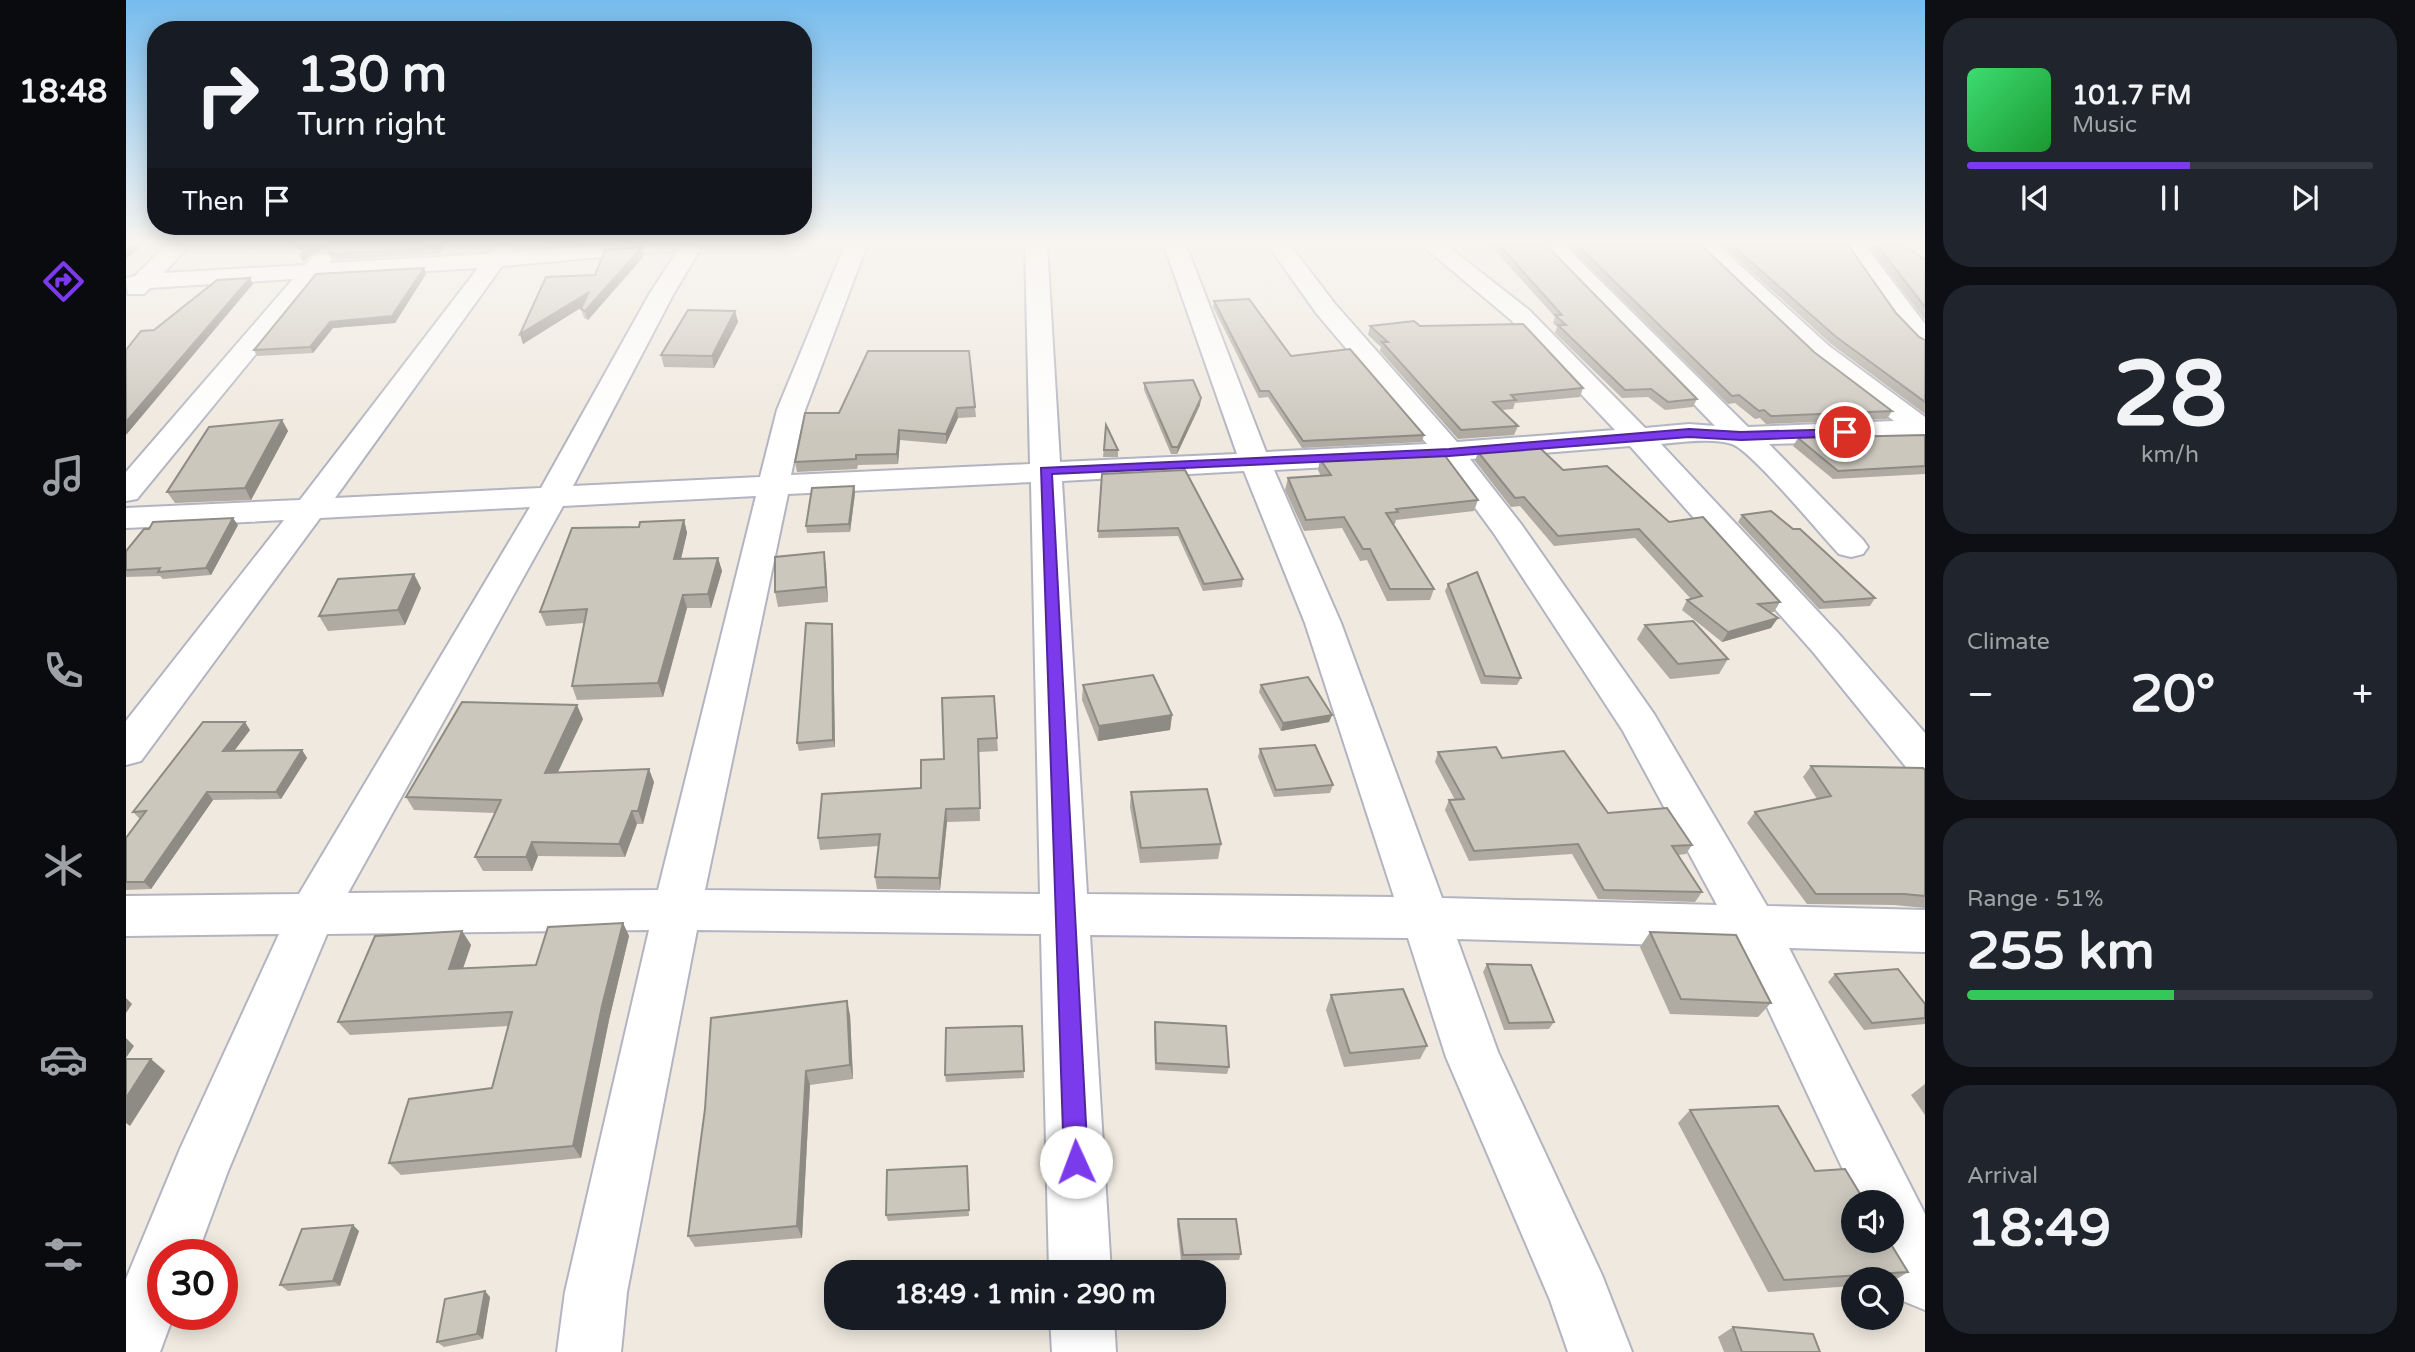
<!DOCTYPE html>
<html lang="en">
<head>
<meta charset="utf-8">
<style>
  :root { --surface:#171b24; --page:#20242c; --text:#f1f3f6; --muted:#9ea1a6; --line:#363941; --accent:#7c3aed }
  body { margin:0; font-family:"Varela Round",sans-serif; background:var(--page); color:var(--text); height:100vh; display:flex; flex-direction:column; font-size:26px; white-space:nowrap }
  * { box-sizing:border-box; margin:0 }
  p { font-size:23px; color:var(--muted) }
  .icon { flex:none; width:38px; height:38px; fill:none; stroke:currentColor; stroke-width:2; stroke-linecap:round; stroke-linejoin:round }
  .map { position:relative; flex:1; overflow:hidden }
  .details { display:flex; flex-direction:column; gap:18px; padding:18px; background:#0d0f14; width:490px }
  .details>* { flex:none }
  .guide { position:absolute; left:21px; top:21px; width:665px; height:214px; border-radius:28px; box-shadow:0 4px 18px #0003; background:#171b24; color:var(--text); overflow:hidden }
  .fabs { position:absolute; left:1715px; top:1190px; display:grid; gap:14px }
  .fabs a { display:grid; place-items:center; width:63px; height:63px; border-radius:50%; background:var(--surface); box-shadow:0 4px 18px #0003; font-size:35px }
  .speed { position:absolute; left:21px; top:1239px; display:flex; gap:14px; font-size:35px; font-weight:700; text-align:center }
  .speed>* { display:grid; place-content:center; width:91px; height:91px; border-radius:50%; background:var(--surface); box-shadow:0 4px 18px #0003; line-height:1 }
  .speed .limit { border:10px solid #d22; background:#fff; color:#111 }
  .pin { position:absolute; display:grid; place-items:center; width:60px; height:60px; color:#fff; margin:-30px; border:4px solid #fff; border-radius:50%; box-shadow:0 2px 7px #0007 }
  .me { position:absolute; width:77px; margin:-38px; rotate:358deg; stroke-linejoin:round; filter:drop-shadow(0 0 5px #0008) }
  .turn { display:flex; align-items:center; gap:24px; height:147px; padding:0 35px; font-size:32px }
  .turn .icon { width:91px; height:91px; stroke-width:2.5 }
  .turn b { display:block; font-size:49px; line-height:60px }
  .then { display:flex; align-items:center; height:66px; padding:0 35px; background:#0003; gap:14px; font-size:26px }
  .big { font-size:52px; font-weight:700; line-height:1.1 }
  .details .widget { flex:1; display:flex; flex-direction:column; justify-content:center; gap:10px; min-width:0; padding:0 24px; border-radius:28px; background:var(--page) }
  .details .dial { align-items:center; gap:0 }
  .dial b { font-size:91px; line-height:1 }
  .song { display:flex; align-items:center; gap:21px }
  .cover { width:84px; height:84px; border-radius:10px; background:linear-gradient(135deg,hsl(140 70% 55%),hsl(130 70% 35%)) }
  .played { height:7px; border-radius:4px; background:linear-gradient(90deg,var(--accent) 55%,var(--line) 55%) }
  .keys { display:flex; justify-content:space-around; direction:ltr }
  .heat { display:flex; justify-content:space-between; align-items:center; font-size:38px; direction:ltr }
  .charge { height:10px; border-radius:5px; background:linear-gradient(90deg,#34c759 51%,var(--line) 0) }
  .trip { position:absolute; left:698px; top:1260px; width:402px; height:70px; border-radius:28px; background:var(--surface); box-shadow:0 4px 18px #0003; font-weight:700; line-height:70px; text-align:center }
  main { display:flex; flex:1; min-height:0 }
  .tab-bar { display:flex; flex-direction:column; width:126px; justify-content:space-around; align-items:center; background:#090b0e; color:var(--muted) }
  .tab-bar .icon { width:49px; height:49px }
  .tab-bar .selected { color:var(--accent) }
  .tab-bar b { font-size:32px; color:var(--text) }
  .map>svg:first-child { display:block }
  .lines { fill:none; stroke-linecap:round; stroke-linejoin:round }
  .minor-casing { stroke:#b3b4c1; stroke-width:4 }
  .minor { fill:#fff; fill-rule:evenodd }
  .wall { fill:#afaba3 }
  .shaded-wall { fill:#8e8b84 }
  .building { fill:#cbc7bd; stroke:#8e8b84; stroke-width:2 }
  .route { fill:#7c3aed; stroke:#51269a; stroke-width:2 }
</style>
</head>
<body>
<main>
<nav class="tab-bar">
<b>18:48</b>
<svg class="icon selected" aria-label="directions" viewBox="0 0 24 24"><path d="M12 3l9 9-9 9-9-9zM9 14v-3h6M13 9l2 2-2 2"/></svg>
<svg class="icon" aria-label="music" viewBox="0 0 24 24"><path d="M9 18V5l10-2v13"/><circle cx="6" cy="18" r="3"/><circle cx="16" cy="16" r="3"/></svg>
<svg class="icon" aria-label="phone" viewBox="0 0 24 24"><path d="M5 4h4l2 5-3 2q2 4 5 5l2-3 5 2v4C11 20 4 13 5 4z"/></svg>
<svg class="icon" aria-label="climate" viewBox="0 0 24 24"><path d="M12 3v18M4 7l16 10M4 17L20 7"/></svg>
<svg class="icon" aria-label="car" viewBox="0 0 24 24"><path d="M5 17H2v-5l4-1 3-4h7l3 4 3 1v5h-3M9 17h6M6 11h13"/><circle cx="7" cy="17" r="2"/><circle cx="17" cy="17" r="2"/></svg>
<svg class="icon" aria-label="filters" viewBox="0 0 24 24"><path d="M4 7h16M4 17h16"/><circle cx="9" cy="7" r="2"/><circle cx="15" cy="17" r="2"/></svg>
</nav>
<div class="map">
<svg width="1799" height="1352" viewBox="0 0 1799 1352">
  <rect width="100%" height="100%" fill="#efe9df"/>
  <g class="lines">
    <defs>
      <g id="minor">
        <path d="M40,245H63L38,273L179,265C187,256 191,252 203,255L206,260L204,263L362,254L369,245H391L386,252L471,245H577L548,293L447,486L634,477L651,410L719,245H741L679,410L665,475L904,464L899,245H921L934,462L1111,454L1038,245H1060L1140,452L1301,444L1191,314L1142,245H1164L1209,304L1331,442L1489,430L1385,320L1296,245H1320L1403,310L1519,428L1563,424L1589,426L1415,245H1438L1622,427L1768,421L1685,358L1568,245H1592L1703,346L1799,417V440L1643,444L1737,540L1742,547L1737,554L1725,557L1713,554C1695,535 1625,450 1606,444C1587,438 1554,442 1535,444L1713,634L1799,733V776L1784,772L1687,652L1504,446L1344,459L1395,524L1528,714L1641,906L1799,910V952L1663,948L1799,1214V1310L1777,1301L1749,1241H1766V1202H1732L1613,947L1331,939L1372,1052L1476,1275L1506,1352H1442L1424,1300L1320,1057L1282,938L964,935L985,1272H923L915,934L571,930L501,1292L495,1352H431L439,1292L523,930L201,934L102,1171L71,1255H37V1314H48L34,1352H0V1279L54,1149L153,934L0,936V896L173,894L404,507L194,518L15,761L0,765V721L158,520L0,528V508L174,500L352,268L192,278L11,499L0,501V472L167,279L24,288L18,294H2L0,278L9,276ZM552,250L524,293L415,488L209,498L376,266ZM1315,461L1369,535L1497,731L1591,905L1316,898L1215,623L1148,470ZM1118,471L1179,623L1268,897L961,894L936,481ZM905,482L914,894L579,890L662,494ZM630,496L532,890L222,893L437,506Z"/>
        <path d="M1717,245H1739L1799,324V348C1777,342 1732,267 1717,245Z"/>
        <polygon points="924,1318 988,1318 990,1352 926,1352"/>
      </g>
    </defs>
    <!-- minor casing -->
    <use href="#minor" class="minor-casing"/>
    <!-- minor -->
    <use href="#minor" class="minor"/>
  </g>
  <!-- wall -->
  <g class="wall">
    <polygon points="166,245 319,245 313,254 208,260 203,252 195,251 188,253 177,262 177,252"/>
    <polygon points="1351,245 1420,245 1571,399 1567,407 1539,410 1522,397 1496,398 1429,333 1431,327 1427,323 1429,317 1366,247"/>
    <polygon points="1441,245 1575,245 1688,352 1766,411 1761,419 1640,424 1634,418 1629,419 1609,403 1602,404"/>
    <polygon points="1596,245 1722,245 1770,313 1793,337 1799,340 1799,414 1705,344"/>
    <polygon points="1742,245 1777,245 1799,260 1799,320"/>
    <polygon points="518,256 462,320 458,318 455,309 456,307 397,344 394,334 469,275"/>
    <polygon points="300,274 269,323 207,328 187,353 131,356 128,350"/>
    <polygon points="1088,301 1165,356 1298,435 1296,442 1176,448 1142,397 1133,398 1087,307"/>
    <polygon points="609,311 612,322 588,368 538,367 535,355"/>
    <polygon points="1244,326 1294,326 1457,388 1454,397 1389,403 1387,409 1376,410 1392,426 1388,435 1332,439 1254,351 1255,347 1242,335"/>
    <polygon points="1018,383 1074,405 1051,454 1045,454 1018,390"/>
    <polygon points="849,407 850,417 832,418 820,444 774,440 772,464 732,465 731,469 671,472 669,462 679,413"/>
    <polygon points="156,420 162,431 125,500 49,503 41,492"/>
    <polygon points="980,425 992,450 992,457 977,457"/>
    <polygon points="1799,435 1799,474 1707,479 1667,446 1672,438"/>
    <polygon points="1352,452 1437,470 1543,522 1654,602 1648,612 1643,612 1645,628 1596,642 1556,610 1561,600 1565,599 1509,538 1428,546 1394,506 1385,507 1349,461"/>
    <polygon points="1194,459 1352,500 1348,511 1270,520 1269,524 1267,524 1308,589 1304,600 1261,601 1241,560 1234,561 1216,528 1178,531 1159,490 1162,478 1195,476 1192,470"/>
    <polygon points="1059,470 1117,579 1116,587 1077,591 1052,536 972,538 976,474"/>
    <polygon points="728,486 729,493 724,532 681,533 680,526"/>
    <polygon points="1616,515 1667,529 1749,598 1744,606 1693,609 1612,522"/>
    <polygon points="558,520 561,533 555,558 592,558 596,571 585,608 561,608 537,697 451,700 446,686 458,623 420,626 414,612 513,527"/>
    <polygon points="112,525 85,575 37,579 34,576 0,577 0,551"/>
    <polygon points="698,552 700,567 702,602 652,607 649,592"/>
    <polygon points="1322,584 1395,678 1391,685 1355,684 1319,591"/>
    <polygon points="295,588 279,625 202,631 193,616"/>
    <polygon points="706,624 707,632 709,747 673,751 671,743"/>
    <polygon points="1519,625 1602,659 1593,674 1544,679 1511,639"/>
    <polygon points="957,685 1046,715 1044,730 972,741 956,700"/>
    <polygon points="1135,685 1206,715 1203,722 1155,731 1133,692"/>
    <polygon points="816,698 871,738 872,751 853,752 854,821 821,822 814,890 751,889 749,877 753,846 694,850 692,838 795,788 818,759"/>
    <polygon points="457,719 431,773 528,782 517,824 511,824 499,857 412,856 406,871 357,871 349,857 369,813 288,810 280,797"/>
    <polygon points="124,730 108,751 176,750 181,758 155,799 87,800 25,889 0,890 0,838 14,819 7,812"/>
    <polygon points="1134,749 1207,785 1204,793 1148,797 1132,757"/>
    <polygon points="1312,752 1376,758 1482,813 1566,845 1560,854 1552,855 1576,892 1569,902 1472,899 1446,854 1343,861 1319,810 1323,800 1329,800 1309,762"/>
    <polygon points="1685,766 1799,770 1799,908 1768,905 1681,904 1621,823 1629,812 1691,799 1677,777"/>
    <polygon points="1005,792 1095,844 1092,859 1014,863 1004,807"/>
    <polygon points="497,923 503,936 483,1020 455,1158 275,1175 263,1163 366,1088 383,1026 224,1035 212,1022 336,931 345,945 337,968 410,965"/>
    <polygon points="1524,932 1645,1003 1632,1017 1544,1014 1514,947"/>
    <polygon points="1361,964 1428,1022 1423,1029 1378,1030 1357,972"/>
    <polygon points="1709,974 1799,1004 1799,1024 1738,1030 1702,982"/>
    <polygon points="1205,995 1301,1046 1294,1059 1218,1067 1200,1010"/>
    <polygon points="724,1015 727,1079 684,1085 676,1238 569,1247 562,1236 579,1109"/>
    <polygon points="1029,1022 1103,1067 1101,1074 1029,1070 1028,1029"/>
    <polygon points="896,1026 898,1078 820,1082 819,1075"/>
    <polygon points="1799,1084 1799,1115 1785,1095"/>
    <polygon points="1564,1110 1689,1171 1782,1272 1766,1282 1766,1279 1727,1279 1727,1286 1642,1292 1552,1123"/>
    <polygon points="841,1166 843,1216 762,1221 760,1215"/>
    <polygon points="1052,1219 1115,1254 1113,1260 1055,1261 1051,1225"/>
    <polygon points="233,1231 214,1286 162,1291 154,1285"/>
    <polygon points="364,1297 357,1339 318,1347 311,1342"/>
    <polygon points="1607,1327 1694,1352 1598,1352 1592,1337"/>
  </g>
  <!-- shaded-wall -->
  <g class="shaded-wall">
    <polygon points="7,245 17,245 0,259 0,250"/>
    <polygon points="193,245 195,251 188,253 177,262 174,256 185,247"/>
    <polygon points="313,245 319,245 313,254 311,248"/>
    <polygon points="516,247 518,256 462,320 459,311"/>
    <polygon points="298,268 300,274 269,323 207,328 187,353 184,347 204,322"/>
    <polygon points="124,278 127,284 0,435 0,422"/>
    <polygon points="462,293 464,302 397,344 394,334"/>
    <polygon points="609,311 612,322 588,368 586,356"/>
    <polygon points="1075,398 1074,405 1051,454 1052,447"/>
    <polygon points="831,408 832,418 820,444 820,434"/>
    <polygon points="156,420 162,431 125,500 119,488"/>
    <polygon points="773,430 774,440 772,464 771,454"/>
    <polygon points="728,486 729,493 724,532 723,524"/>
    <polygon points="107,518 112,525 85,575 80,568"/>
    <polygon points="558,520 561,533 552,572 548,559"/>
    <polygon points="698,552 700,567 702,602 700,587"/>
    <polygon points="592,558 596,571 585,608 582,594"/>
    <polygon points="288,574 295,588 279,625 272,610"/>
    <polygon points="557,595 561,608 537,697 532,683"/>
    <polygon points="1652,618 1645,628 1596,642 1602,632"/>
    <polygon points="706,624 707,632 709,747 707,740"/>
    <polygon points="451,705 457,719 425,787 419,773"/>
    <polygon points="1046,715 1044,730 972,741 973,726"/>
    <polygon points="1206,715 1203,722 1155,731 1157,723"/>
    <polygon points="119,722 124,730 102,759 97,751"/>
    <polygon points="176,750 181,758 155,799 150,792"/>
    <polygon points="523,769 528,782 517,824 512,811"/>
    <polygon points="81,792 87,800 25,889 18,882"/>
    <polygon points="820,809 821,822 814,890 813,878"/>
    <polygon points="506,811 511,824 499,857 493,844"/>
    <polygon points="406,842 412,856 406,871 400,857"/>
    <polygon points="497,923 503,936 483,1020 455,1158 447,1146 476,1006"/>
    <polygon points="336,931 345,945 332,983 323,969"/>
    <polygon points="0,998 6,1004 0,1013"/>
    <polygon points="721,1001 724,1015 727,1079 724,1065"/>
    <polygon points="0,1038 8,1046 0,1058"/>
    <polygon points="25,1059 39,1071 4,1126 0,1123 0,1098"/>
    <polygon points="680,1071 684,1085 676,1238 671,1226"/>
    <polygon points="227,1225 233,1231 214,1286 207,1281"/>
    <polygon points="359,1291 364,1297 357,1339 351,1334"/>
  </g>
  <!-- building -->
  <g class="building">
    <polygon points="0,245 7,245 0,250"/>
    <polygon points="171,245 313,245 311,248 206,254 201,246 193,245 185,247 174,256 178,249"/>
    <polygon points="1373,245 1420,245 1571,399 1542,402 1525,389 1499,390 1432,325 1440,325 1429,315 1436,315"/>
    <polygon points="1451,245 1575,245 1688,352 1766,411 1645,416 1638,410 1633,411 1613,395 1606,396"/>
    <polygon points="1606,245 1722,245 1770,313 1793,337 1799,340 1799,402 1709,336"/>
    <polygon points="1751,245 1777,245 1799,260 1799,307"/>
    <polygon points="516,247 459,311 455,309 462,293 394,334 420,277 469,275 479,250"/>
    <polygon points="298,268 266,316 204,322 184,347 128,350 190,274"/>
    <polygon points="124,278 0,422 0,350 15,331 28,330 91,280"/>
    <polygon points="1123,299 1165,356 1224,349 1298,435 1177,441 1143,391 1134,391 1088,301"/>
    <polygon points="562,310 609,311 586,356 535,355"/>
    <polygon points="1288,321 1294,326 1397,324 1457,388 1385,395 1390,400 1367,402 1392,426 1335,430 1256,342 1262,342 1244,326"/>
    <polygon points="742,351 843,351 849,407 831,408 820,434 773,430 771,454 730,455 730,459 669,462 679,413 713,413"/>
    <polygon points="1067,380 1075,398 1052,447 1046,447 1018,383"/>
    <polygon points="156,420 119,488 41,492 83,427"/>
    <polygon points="980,425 992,450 978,450"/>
    <polygon points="1799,435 1799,466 1712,471 1672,438"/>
    <polygon points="1413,447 1437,470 1481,466 1543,522 1577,517 1654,602 1632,604 1652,618 1602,632 1561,600 1576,596 1513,529 1432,536 1398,497 1389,498 1352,452"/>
    <polygon points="1317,453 1352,500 1270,509 1272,512 1260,513 1308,589 1264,589 1244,549 1237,549 1218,517 1180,520 1162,478 1205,475 1194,459"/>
    <polygon points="1059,470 1117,579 1078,584 1052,528 972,531 976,474"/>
    <polygon points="728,486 723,524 680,526 686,488"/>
    <polygon points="1645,511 1667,529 1674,529 1749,598 1698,602 1616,515"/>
    <polygon points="107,518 80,568 32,572 34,568 0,570 0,551 18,529 23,529 27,522"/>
    <polygon points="558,520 548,559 592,558 582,594 557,595 532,683 446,686 461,609 414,612 446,528 513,527 514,522"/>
    <polygon points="698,552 700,587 649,592 649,557"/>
    <polygon points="1351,572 1395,678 1359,676 1322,584"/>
    <polygon points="288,574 272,610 193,616 212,579"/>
    <polygon points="1567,621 1602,659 1552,664 1519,625"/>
    <polygon points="680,623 706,624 707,740 671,743"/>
    <polygon points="1027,675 1046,715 973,726 957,685"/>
    <polygon points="1182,677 1206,715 1157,723 1135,685"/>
    <polygon points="868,696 871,738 852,739 854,808 820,809 813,878 749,877 754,834 692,838 696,794 795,788 795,760 818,759 816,698"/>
    <polygon points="336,702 451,705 419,773 523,769 512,811 506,811 493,844 406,842 400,857 349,857 375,800 280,797"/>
    <polygon points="77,722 119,722 97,751 176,750 150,792 81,792 18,882 0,882 0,838 20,811 7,812"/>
    <polygon points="1189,745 1207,785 1150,790 1134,749"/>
    <polygon points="1370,747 1376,758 1438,751 1482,813 1541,808 1566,845 1546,846 1576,892 1478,890 1452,844 1348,851 1323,800 1338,799 1312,752"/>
    <polygon points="1685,766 1797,768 1799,770 1799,896 1778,894 1690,894 1629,812 1705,796"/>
    <polygon points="1081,789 1095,844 1015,848 1005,792"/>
    <polygon points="497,923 476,1006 447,1146 263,1163 283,1099 366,1088 386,1012 212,1022 249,936 336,931 323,969 410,965 422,927"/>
    <polygon points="1524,932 1610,935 1645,1003 1555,999"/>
    <polygon points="1361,964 1405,965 1428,1022 1383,1023"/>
    <polygon points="1772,969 1799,1004 1799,1018 1746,1023 1709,974"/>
    <polygon points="1277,989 1301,1046 1224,1053 1205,995"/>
    <polygon points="721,1001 724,1065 680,1071 671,1226 562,1236 579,1109 585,1018"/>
    <polygon points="1029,1022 1100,1026 1103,1067 1030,1063"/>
    <polygon points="896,1026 898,1071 819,1075 820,1028"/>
    <polygon points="0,1059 25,1059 0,1098"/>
    <polygon points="1652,1106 1689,1171 1719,1169 1739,1202 1727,1202 1727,1241 1763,1241 1782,1272 1658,1280 1564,1110"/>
    <polygon points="841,1166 843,1210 760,1215 761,1170"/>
    <polygon points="1052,1219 1110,1219 1115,1254 1057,1255"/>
    <polygon points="227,1225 207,1281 154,1285 176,1229"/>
    <polygon points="359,1291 351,1334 311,1342 319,1299"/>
    <polygon points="1607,1327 1687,1334 1694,1352 1616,1352"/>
  </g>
  <!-- sky -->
  <linearGradient id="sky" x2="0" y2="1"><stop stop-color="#76bcee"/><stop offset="0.56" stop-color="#f8f5f1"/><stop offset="1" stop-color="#f8f5f1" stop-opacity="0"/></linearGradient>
  <rect width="1799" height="434" fill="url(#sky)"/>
  <!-- route -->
  <polygon class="route" points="1563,429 1615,432 1719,429 1725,432 1719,436 1615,440 1563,437 1323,456 926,474 962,1162 958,1170 950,1173 941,1170 938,1162 915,468 1323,449"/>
</svg>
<div class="fabs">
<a><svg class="icon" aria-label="sound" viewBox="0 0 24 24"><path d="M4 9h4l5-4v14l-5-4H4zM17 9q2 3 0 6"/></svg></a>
<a><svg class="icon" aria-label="search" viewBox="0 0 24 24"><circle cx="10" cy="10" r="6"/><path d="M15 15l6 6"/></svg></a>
</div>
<div class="speed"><div class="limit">30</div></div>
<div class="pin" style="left:1719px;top:432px;background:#d93025"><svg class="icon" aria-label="arrive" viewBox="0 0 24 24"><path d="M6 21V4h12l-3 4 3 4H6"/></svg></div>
<svg class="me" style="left:950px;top:1162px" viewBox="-20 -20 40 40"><circle r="19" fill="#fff"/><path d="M0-13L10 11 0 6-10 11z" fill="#7c3aed"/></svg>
<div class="trip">18:49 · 1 min · 290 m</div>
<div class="guide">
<div class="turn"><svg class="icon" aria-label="right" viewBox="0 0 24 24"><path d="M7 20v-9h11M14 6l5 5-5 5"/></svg><div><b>130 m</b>Turn right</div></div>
<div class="then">Then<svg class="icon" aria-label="arrive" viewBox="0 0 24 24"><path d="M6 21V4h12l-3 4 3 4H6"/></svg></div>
</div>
</div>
<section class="details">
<div class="widget">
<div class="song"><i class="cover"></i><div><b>101.7 FM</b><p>Music</p></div></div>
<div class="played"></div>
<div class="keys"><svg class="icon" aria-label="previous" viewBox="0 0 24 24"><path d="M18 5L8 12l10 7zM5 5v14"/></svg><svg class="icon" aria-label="pause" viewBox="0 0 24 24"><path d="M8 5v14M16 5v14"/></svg><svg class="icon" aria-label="next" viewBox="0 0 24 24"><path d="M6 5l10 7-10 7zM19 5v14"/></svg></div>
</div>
<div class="widget dial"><b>28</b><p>km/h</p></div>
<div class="widget"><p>Climate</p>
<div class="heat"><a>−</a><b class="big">20°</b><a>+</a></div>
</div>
<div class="widget"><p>Range · 51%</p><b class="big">255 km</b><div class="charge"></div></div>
<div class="widget"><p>Arrival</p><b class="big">18:49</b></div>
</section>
</main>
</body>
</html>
